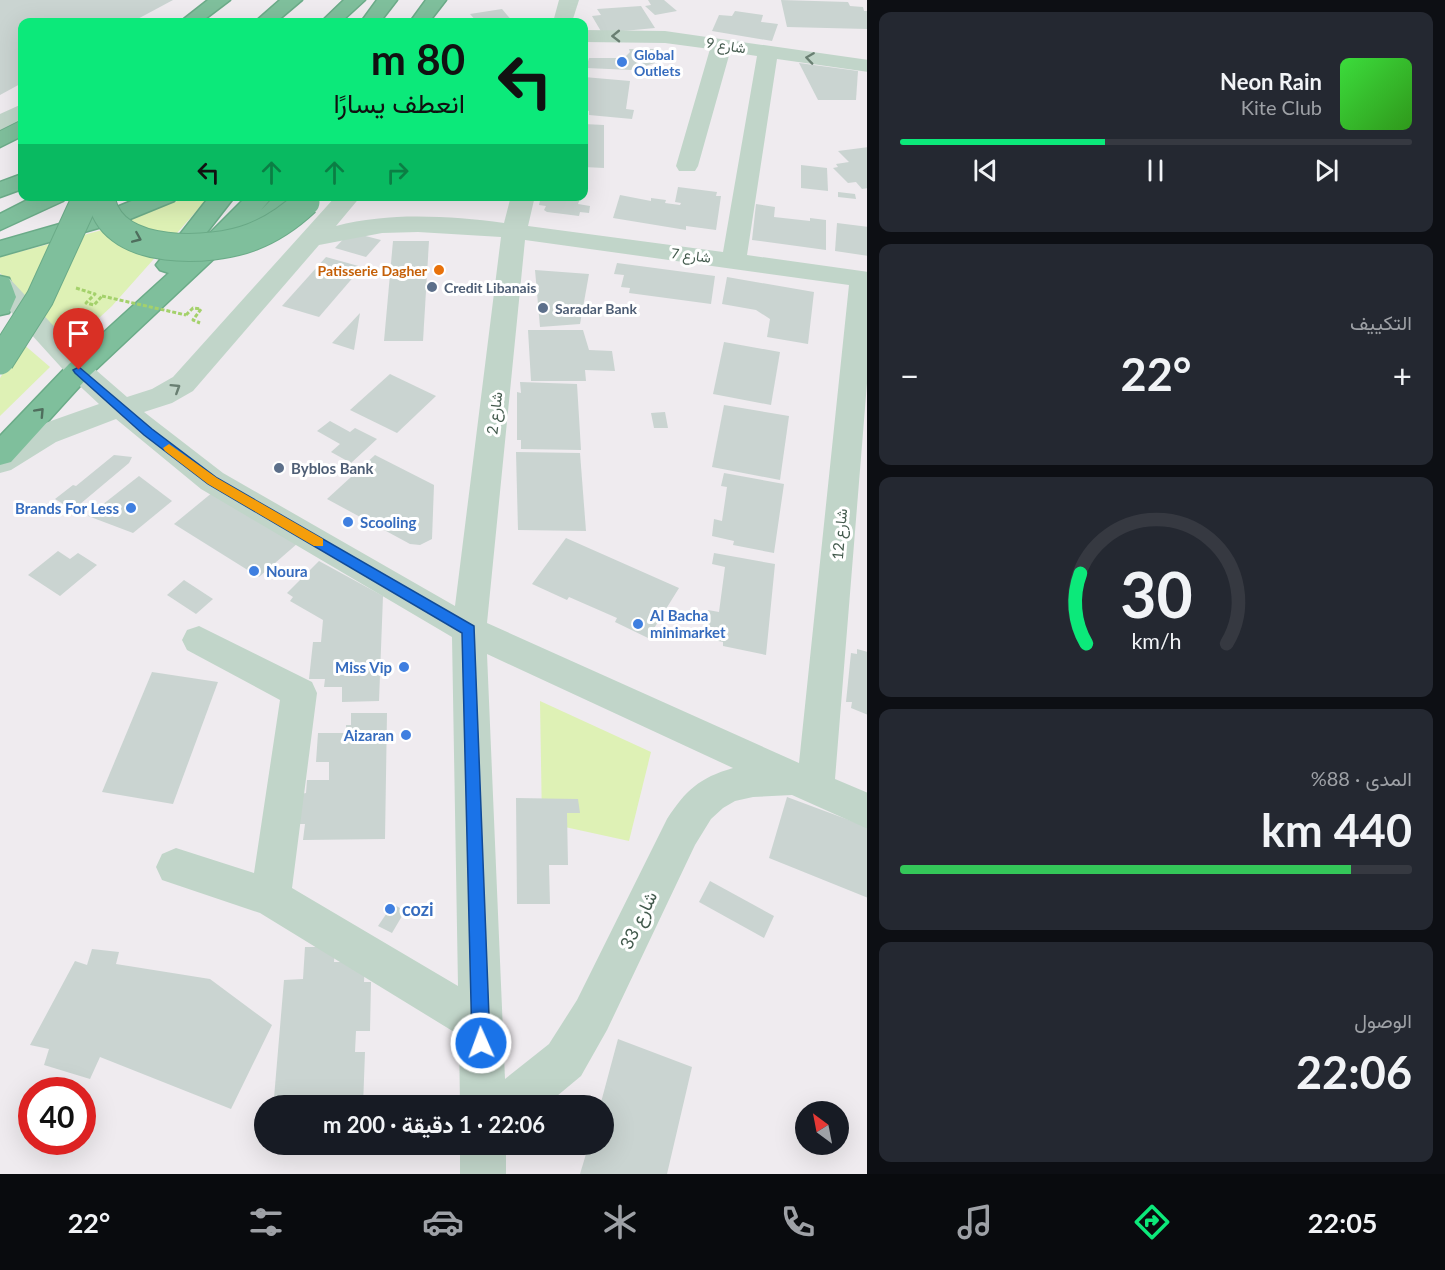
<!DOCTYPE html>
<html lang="ar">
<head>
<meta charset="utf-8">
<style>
  :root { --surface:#171b24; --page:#242831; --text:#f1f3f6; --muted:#9ea1a6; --line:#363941; --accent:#0ce97a }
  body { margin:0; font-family:Lato,Vazirmatn,sans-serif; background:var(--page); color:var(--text); direction:rtl; height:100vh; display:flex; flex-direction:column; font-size:22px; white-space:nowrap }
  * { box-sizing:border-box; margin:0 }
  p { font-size:20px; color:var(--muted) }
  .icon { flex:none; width:33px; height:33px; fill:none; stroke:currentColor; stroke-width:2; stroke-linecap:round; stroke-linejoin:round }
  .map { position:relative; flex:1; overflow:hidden; direction:ltr }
  .panel { display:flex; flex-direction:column; gap:12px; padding:12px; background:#0d0f14; width:578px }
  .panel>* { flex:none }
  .top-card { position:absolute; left:18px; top:18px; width:570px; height:183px; border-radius:12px; box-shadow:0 6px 24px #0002; direction:rtl; background:#0ce97a; color:#111; overflow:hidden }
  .needle { width:39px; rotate:328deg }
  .controls { position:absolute; left:795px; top:1101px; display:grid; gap:12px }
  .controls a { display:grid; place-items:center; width:54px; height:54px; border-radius:50%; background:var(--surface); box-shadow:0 6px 24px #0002; font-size:30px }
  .speed { position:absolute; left:18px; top:1077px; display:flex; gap:12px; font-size:30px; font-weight:700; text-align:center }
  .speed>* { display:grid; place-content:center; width:78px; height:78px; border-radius:50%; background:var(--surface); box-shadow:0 6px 24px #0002; line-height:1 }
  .speed .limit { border:9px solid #d22; background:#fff; color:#111 }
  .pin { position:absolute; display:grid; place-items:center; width:51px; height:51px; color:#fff; margin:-62px -26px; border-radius:50% 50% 50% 0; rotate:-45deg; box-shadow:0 0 6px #0007 }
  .pin .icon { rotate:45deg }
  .me { position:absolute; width:66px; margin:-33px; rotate:358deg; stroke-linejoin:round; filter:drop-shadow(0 0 4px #0008) }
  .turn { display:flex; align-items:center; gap:21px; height:126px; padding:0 24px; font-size:27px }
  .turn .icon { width:78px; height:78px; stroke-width:2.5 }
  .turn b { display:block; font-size:42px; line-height:51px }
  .lanes { display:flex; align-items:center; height:57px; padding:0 24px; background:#0003; justify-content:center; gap:30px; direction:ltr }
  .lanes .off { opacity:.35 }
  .big { font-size:45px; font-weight:700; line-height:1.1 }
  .panel .tile { flex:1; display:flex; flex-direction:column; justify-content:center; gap:9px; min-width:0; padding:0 21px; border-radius:12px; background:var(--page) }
  .panel .dial { align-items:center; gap:0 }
  .dial svg { height:156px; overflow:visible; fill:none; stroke:var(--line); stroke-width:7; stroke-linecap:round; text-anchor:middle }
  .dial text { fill:var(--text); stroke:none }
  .song { display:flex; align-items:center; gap:18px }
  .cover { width:72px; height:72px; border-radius:9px; background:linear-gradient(135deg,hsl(120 70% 55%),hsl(110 70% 35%)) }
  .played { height:6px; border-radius:3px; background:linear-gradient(90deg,var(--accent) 40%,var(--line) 40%) }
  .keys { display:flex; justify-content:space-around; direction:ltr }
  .heat { display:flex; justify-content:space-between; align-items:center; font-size:33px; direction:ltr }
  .charge { height:9px; border-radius:4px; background:linear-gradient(90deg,#34c759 88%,var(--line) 0) }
  .trip { position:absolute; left:254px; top:1095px; width:360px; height:60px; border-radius:30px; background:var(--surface); box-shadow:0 6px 24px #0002; font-weight:700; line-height:60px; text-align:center; direction:rtl }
  .tabs { display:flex; height:96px; justify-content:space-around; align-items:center; background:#090b0e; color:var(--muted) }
  .tabs .icon { width:42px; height:42px }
  .tabs .active { color:var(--accent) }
  .tabs b { font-size:27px; color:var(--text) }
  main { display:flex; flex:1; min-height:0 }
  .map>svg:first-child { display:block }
  .green { fill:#def1b5 }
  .building { fill:#cad4d1 }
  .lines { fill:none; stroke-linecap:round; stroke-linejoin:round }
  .highway-casing { stroke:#6bab88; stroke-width:3 }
  .path { stroke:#a4d16b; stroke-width:3; stroke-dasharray:4 2; stroke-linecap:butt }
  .minor { fill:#c1d5c9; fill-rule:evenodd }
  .highway { fill:#7fbf9c; fill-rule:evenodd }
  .highway-bridge-far1-casing { stroke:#6bab88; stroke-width:23; stroke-linecap:butt }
  .highway-bridge-casing { stroke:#6bab88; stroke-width:29; stroke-linecap:butt }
  .path-bridge { stroke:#a4d16b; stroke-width:3; stroke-dasharray:4 2; stroke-linecap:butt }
  .highway-bridge-far1 { stroke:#7fbf9c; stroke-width:21 }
  .highway-bridge { stroke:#7fbf9c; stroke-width:27 }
  .oneway { stroke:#697f72 }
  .oneway2 { stroke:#4f6e5d }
  .route { fill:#1a73e8; stroke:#114b97; stroke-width:1.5 }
  .slow { fill:#f59e0b }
  .shop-dot { fill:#3f7fe0; stroke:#fff; stroke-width:2 }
  .food-dot { fill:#e8710a; stroke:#fff; stroke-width:2 }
  .service-dot { fill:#5c6f8a; stroke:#fff; stroke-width:2 }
  .labels { text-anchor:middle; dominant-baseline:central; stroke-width:6; stroke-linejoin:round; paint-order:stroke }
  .far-street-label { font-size:14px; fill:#435a4d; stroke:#fff }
  .far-shop-label { font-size:14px; font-weight:bold; fill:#366cbe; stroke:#fff; text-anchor:start }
  .far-food-label { font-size:14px; font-weight:bold; fill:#c56008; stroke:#fff; text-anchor:end }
  .far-service-label { font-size:14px; font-weight:bold; fill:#4e5e75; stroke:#fff; text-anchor:start }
  .street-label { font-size:15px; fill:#435a4d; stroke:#fff }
  .service-label { font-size:15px; font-weight:bold; fill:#4e5e75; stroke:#fff; text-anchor:start }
  .shop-label { font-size:15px; font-weight:bold; fill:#366cbe; stroke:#fff; text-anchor:end }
  .near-shop-label { font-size:18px; font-weight:bold; fill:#366cbe; stroke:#fff; text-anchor:start }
  .near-street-label { font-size:18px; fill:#435a4d; stroke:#fff }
</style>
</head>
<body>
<main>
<section class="panel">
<div class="tile">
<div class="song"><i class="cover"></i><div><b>Neon Rain</b><p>Kite Club</p></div></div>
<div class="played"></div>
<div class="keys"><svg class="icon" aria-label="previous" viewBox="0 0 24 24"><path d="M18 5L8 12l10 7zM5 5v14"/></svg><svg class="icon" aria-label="pause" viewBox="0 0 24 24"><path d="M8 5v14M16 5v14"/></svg><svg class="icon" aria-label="next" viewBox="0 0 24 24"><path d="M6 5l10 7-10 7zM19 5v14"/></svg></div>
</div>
<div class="tile"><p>التكييف</p>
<div class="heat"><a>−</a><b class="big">22°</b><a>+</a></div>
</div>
<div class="tile dial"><svg viewBox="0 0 100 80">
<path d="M14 69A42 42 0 1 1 86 69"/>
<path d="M14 69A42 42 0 0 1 11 33" stroke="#0ce97a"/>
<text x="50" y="56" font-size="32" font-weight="700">30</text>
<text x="50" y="72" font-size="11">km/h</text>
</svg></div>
<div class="tile"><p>المدى · 88%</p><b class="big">440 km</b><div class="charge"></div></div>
<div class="tile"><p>الوصول</p><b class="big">22:06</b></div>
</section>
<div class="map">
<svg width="868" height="1174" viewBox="0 0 868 1174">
  <rect width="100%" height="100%" fill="#efebef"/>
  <!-- green -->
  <g class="green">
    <polygon points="187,197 209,197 112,306 87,329 66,334 59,332 0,273 0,257 106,229"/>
    <polygon points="22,343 50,367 0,416 0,378"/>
    <polygon points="540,701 651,752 629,841 542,822"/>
  </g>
  <!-- building -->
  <g class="building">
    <polygon points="0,0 173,0 132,22 22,22 22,83 0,95"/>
    <polygon points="648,0 664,0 677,11 655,15 645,6 651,5"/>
    <polygon points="781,0 848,2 850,6 863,7 864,11 868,11 868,29 787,27"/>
    <polygon points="641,6 655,28 602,33 592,16 601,15 597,9"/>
    <polygon points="502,9 513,22 477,22 470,14"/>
    <polygon points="735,11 763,15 761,22 778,24 772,41 712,31 719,15 732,16"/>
    <polygon points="629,49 656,49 655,63 632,70 586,68 589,58 624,58 630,52"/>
    <polygon points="799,63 858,71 856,100 818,100"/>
    <polygon points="584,77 630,81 626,109 634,110 632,119 589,115 589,111 584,110"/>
    <polygon points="584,124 604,125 604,168 584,167"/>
    <polygon points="868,147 868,188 862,189 856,182 848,183 833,168 838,167 836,164 849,162 838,151"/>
    <polygon points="801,165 827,168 828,191 801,188"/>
    <polygon points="678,187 717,192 716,196 721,196 716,230 686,226 686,230 613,218 620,195 651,201 651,198 666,200 665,203 680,205 681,203 675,202"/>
    <polygon points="838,192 855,194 856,199 838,197"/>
    <polygon points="541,196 581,196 578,204 590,206 589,213 580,212 579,216 547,212 544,210 546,206 539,205"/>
    <polygon points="756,204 775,207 774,217 810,221 810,218 826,220 826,250 752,240"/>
    <polygon points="837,223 868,227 868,256 835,251"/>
    <polygon points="350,232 381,240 366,257 335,248"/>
    <polygon points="393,241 429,241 423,341 384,341"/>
    <polygon points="326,257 362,267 319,317 282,306"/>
    <polygon points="617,263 715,276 711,304 629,293 630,288 621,287 624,275 614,274"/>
    <polygon points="535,270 589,274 580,324 540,327"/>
    <polygon points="727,277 814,292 808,344 767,337 770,319 756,310 722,304"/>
    <polygon points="360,313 354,350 332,343"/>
    <polygon points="528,330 583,330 589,350 612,351 615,371 585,370 586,381 531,381"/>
    <polygon points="724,342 780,352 771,405 713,394"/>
    <polygon points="390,374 436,396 397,433 350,410"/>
    <polygon points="520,382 577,384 581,450 521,449 521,440 517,440 517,392 521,393"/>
    <polygon points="724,405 789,416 780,480 712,467"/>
    <polygon points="665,412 668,428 654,428 651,413"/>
    <polygon points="330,421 350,432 355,428 377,439 351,463 331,452 340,444 317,431"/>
    <polygon points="516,452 580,453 586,531 518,530"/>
    <polygon points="114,455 132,457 129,463 73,510 55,499 73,485 76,486"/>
    <polygon points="375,455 434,485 432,539 420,545 410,544 327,499"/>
    <polygon points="724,473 784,484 774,553 733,545 734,541 712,536 714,519 722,521 727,487 721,486"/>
    <polygon points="139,476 172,501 133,533 88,516"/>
    <polygon points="213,492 298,543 259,577 174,524"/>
    <polygon points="566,538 679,588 648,638 615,622 617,618 569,597 567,600 532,584"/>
    <polygon points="58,551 70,559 78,553 97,565 60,596 28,575"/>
    <polygon points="714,553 775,564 766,655 723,646 723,642 704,638 708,610 719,612 725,567 712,564"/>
    <polygon points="319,561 383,596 379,701 342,702 342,687 324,687 325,679 309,679 313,642 321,642 323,620 290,601 293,597 287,593"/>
    <polygon points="184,580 213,599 196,614 167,595"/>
    <polygon points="857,649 868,652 868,715 851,708 852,702 846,702 851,653 857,654"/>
    <polygon points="152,672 218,682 173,804 102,792"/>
    <polygon points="351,713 387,713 385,839 303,840 305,824 299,824 301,794 306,793 307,780 329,780 329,762 316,762 318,733 346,733 346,725 351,725"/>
    <polygon points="787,797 868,827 868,898 769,858"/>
    <polygon points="516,798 578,799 580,813 567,813 568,865 549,865 550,904 517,904"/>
    <polygon points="710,881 774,916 764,938 699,902"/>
    <polygon points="393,904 405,911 392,933 378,926"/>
    <polygon points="305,947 335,947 334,962 365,962 364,982 371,982 370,1031 356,1031 355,1052 365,1052 363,1106 293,1106 293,1098 274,1098 284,980 303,979"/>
    <polygon points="92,949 119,952 116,964 210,979 272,1025 231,1109 100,1057 90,1079 44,1065 49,1049 30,1045 75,961 87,965"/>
    <polygon points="618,1039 692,1067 667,1174 580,1174 589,1144 603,1144 603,1106 600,1106"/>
  </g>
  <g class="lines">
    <defs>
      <g id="highway">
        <polygon points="208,0 230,0 201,22 180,22"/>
        <polygon points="280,0 302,0 276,22 255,22"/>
        <polygon points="344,0 365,0 341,22 321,22"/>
        <polygon points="377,0 397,0 380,22 361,22"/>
        <polygon points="426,0 446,0 429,22 410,22"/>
        <polygon points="22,120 22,136 0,147 0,131"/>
        <polygon points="22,174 22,189 0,197 0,182"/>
        <polygon points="35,196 67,196 63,201 0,230 0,214"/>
        <polygon points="144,196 178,196 174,201 130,219 0,256 0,241 112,209"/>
        <path d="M210,196H235L193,250L247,196H273L261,210L275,196H301C290,211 256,250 238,236L89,376L11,462L0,465V436L69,364L169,273L160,270L156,265Z"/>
        <polygon points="0,276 9,278 16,297 9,313 0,315"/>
      </g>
    </defs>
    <!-- highway casing -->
    <use href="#highway" class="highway-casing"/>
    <!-- path -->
    <g class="path">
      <polyline points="76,288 95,294 86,303 94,305 102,296"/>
      <polyline points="186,315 193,308 201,309 193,320 200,323"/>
    </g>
    <!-- minor -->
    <g class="minor">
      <polygon points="559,0 579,0 572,22 553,22"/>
      <path d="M584,30L665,31L868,60V72L777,59L747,255L868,272V371L835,779L868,793V829L792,795L753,797L735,801L723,808L711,819L695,845L607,1030L581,1076L545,1106H460L459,1035L260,913L162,880L156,867L162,854L176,848L254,873L280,700L187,650L182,640L187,630L199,626L312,682L317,693L292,888L458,986L452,637L201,489L116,419L56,442L11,470L0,473V447L48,422L99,404L69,376L0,300V277L10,279L89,364L127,397L152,389L173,377L336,196H361L336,226C390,212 449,216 504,223L511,196H535L528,226L723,252L757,56L730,52L698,166L695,171H679L676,166L710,49L665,43L584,42ZM418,232L501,237L455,606L223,473L144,412L172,403L193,391L319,245L382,233ZM525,240L849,285L799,763L487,623ZM487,654L733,768C699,778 686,790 667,819L577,1000L549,1044L505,1079Z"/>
      <polygon points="22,104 22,119 0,130 0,114"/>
      <rect x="460" y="1144" width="46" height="30"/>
    </g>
    <!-- highway -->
    <use href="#highway" class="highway"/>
    <defs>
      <g id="highway-bridge-far1">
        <polyline points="101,196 103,203"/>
        <polyline points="84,203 87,196"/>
        <polyline points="304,203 307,201"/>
      </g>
      <g id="highway-bridge">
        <path d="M102,202C115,257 211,253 252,237C273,229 290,217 306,202"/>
        <polyline points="0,361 40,298 84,202"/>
      </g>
    </defs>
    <!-- highway-bridge-far1 casing -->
    <use href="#highway-bridge-far1" class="highway-bridge-far1-casing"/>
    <!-- highway-bridge casing -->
    <use href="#highway-bridge" class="highway-bridge-casing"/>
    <!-- path-bridge -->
    <polyline class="path-bridge" points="102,296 186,315"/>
    <!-- highway-bridge-far1 -->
    <use href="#highway-bridge-far1" class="highway-bridge-far1"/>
    <!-- highway-bridge -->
    <use href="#highway-bridge" class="highway-bridge"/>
  </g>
  <!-- one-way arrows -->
  <defs><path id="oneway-chevron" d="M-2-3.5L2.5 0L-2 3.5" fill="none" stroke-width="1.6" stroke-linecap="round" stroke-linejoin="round" transform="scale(1.5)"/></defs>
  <g class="oneway">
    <use href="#oneway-chevron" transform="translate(616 36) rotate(179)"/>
    <use href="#oneway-chevron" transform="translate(810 58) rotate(-172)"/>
    <use href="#oneway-chevron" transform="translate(176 388) rotate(-32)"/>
  </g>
  <g class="oneway2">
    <use href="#oneway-chevron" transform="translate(137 238) rotate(23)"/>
    <use href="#oneway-chevron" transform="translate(40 412) rotate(-47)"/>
  </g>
  <!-- route -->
  <polygon class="route" points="79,367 152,429 217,478 474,626 490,1043 487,1050 481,1052 474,1050 472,1043 462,633 208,484 144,435 75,373 73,370"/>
  <!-- slow -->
  <polygon class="slow" points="169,444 217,478 323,539 323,546 314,546 208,484 165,451 163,448"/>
  <!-- markers -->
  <g class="shop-dot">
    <circle cx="622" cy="62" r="6"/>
    <circle cx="131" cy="508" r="6"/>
    <circle cx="348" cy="522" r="6"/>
    <circle cx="254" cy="571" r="6"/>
    <circle cx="638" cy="624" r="6"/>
    <circle cx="404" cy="667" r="6"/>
    <circle cx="406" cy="735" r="6"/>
    <circle cx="390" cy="909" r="6"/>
  </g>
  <circle class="food-dot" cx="439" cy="270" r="6"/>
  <g class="service-dot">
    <circle cx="432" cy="287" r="6"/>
    <circle cx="543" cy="308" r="6"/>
    <circle cx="279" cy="468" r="6"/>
  </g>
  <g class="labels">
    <!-- far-street labels -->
    <g class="far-street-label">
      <text transform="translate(726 45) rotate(9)">شارع 9</text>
      <text transform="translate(691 255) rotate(7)">شارع 7</text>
    </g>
    <!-- far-shop labels -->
    <g class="far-shop-label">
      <text x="634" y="54">Global<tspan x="634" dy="16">Outlets</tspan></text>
    </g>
    <!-- far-food labels -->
    <g class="far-food-label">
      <text x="427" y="270">Patisserie Dagher</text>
    </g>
    <!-- far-service labels -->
    <g class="far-service-label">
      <text x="444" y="287">Credit Libanais</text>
      <text x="555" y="308">Saradar Bank</text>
    </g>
    <!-- street labels -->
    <g class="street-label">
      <text transform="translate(494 413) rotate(-83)">شارع 2</text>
      <text transform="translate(839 534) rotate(-85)">شارع 12</text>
    </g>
    <!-- service labels -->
    <g class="service-label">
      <text x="291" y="468">Byblos Bank</text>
    </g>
    <!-- shop labels -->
    <g class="shop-label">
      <text x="119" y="508">Brands For Less</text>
      <text x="360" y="522" text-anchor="start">Scooling</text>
      <text x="266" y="571" text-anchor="start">Noura</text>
      <text x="650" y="615" text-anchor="start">Al Bacha<tspan x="650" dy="17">minimarket</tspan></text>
      <text x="392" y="667">Miss Vip</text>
      <text x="394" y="735">Aizaran</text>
    </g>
    <!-- near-shop labels -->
    <g class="near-shop-label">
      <text x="402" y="909">cozi</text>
    </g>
    <!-- near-street labels -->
    <g class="near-street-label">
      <text transform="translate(638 920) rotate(-64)">شارع 33</text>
    </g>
  </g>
</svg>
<div class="controls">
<a><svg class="needle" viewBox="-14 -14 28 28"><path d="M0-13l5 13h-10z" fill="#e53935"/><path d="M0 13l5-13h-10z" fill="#9ea1a6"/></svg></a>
</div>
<div class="speed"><div class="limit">40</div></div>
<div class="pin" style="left:79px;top:370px;background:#d93025"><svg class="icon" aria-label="arrive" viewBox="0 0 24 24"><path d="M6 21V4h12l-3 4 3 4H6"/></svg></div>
<svg class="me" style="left:481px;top:1043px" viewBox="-20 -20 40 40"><circle r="17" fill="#1a73e8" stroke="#fff" stroke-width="3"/><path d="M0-11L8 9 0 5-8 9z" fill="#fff"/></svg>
<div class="trip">22:06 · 1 دقيقة · 200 m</div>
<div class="top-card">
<div class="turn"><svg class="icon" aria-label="left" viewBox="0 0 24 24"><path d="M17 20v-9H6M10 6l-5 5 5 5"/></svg><div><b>80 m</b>انعطف يسارًا</div></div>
<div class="lanes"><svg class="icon" aria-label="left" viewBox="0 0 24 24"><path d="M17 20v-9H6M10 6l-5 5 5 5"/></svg><svg class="icon off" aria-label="ahead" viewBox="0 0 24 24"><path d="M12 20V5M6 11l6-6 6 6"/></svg><svg class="icon off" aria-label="ahead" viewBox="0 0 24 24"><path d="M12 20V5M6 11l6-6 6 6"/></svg><svg class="icon off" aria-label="right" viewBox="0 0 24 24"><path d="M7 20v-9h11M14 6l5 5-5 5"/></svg></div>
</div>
</div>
</main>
<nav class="tabs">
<b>22:05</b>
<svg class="icon active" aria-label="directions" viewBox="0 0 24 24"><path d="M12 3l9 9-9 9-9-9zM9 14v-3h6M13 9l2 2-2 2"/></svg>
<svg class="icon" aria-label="music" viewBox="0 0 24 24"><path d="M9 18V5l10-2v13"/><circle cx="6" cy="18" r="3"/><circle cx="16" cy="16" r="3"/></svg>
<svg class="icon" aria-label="phone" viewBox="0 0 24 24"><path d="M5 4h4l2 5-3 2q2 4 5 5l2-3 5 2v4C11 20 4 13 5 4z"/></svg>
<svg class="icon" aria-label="climate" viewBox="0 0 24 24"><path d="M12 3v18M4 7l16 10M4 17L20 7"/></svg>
<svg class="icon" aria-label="car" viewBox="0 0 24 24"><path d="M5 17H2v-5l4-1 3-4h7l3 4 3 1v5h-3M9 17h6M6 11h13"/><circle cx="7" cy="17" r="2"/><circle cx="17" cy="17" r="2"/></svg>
<svg class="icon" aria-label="filters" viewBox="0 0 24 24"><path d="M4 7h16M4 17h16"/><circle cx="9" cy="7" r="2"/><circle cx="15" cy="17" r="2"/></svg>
<b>22°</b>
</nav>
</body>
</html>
